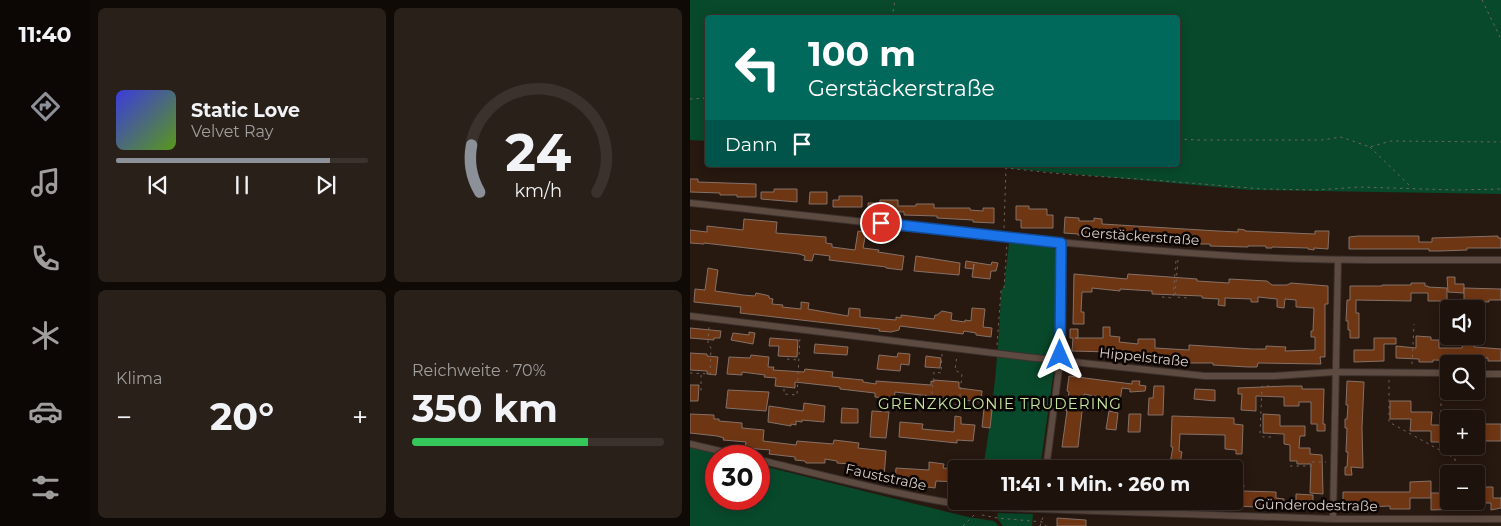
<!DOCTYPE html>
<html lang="de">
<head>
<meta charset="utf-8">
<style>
  :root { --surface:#1d120c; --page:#2a201a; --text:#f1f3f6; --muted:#a09e9d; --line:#3b322d; --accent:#8c9099 }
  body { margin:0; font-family:Montserrat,sans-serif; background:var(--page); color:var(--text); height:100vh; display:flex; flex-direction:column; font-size:19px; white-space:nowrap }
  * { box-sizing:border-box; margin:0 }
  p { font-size:16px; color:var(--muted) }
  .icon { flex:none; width:28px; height:28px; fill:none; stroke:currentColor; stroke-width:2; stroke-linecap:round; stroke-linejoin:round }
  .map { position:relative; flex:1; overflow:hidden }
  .panel { display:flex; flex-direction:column; gap:8px; padding:8px; background:#100a07; width:600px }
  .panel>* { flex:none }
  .hud { position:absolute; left:15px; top:15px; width:475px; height:152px; border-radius:5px; box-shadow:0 2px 12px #0003,0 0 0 1px var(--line); background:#00695c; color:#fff; overflow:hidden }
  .buttons { position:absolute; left:750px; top:300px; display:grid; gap:10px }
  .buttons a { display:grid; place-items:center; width:45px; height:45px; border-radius:5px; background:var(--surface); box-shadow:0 2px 12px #0003,0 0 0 1px var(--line); font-size:25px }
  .speed { position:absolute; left:15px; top:445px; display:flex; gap:10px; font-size:25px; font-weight:700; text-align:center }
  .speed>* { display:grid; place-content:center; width:65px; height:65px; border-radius:50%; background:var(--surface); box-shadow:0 2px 12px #0003,0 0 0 1px var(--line); line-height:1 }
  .speed .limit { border:8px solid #d22; background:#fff; color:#111 }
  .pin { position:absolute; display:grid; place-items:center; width:42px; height:42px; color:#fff; margin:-21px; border:2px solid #fff; border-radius:50%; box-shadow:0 1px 5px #0007 }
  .me { position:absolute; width:55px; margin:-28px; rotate:0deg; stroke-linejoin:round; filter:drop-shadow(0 0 4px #0008) }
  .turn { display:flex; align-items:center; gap:18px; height:105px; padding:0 20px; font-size:22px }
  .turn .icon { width:65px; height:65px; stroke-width:2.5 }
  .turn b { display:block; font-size:35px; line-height:42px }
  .then { display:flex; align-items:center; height:48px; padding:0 20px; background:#0003; gap:10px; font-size:19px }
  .big { font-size:38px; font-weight:700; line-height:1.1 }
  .panel .tile { flex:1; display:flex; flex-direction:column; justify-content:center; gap:8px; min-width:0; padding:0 18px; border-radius:8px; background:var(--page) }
  .panel .dial { align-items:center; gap:0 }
  .dial svg { height:130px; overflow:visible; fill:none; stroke:var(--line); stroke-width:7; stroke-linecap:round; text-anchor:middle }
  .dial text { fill:var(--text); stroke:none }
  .song { display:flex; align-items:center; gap:15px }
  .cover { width:60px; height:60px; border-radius:8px; background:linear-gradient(135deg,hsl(240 70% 55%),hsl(90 70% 35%)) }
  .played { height:5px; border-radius:2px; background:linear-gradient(90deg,var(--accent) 85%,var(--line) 85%) }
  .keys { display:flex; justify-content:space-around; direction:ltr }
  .heat { display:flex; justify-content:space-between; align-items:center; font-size:28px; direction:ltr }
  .charge { height:8px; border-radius:4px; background:linear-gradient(90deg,#34c759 70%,var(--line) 0) }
  .panel .tiles { flex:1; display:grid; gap:8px; grid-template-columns:repeat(2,1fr) }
  .trip { position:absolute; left:258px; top:460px; width:295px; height:50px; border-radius:5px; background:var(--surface); box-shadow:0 2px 12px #0003,0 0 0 1px var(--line); font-weight:700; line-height:50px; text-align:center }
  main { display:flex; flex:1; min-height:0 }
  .dock { display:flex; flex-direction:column; width:90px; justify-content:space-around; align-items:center; background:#0c0705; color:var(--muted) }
  .dock .icon { width:35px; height:35px }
  .dock .selected { color:var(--accent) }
  .dock b { font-size:22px; color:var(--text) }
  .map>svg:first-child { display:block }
  .green { fill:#08492b }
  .building { fill:#6f3614; stroke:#857167 }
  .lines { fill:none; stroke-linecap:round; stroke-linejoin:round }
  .minor-casing { stroke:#3c312d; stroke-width:8 }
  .path { stroke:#70635c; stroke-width:1; stroke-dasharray:2.5 4; stroke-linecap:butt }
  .minor { stroke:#5d4a41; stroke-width:6 }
  .route-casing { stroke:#114b97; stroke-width:12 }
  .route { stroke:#1a73e8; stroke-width:9 }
  .labels { text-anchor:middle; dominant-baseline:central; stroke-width:5; stroke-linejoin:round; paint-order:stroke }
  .street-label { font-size:14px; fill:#dacfc9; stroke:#0b0503 }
  .neighbourhood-label { font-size:15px; letter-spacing:1px; fill:#c6e59d; stroke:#0b0503 }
</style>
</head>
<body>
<main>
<nav class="dock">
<b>11:40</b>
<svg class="icon selected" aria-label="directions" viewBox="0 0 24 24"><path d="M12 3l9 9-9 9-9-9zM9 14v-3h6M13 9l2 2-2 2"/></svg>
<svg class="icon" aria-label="music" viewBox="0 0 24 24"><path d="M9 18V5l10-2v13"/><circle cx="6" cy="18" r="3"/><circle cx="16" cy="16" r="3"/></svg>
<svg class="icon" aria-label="phone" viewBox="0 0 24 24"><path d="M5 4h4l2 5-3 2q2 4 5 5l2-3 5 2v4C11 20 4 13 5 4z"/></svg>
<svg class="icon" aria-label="climate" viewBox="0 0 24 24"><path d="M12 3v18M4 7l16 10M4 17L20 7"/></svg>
<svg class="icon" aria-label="car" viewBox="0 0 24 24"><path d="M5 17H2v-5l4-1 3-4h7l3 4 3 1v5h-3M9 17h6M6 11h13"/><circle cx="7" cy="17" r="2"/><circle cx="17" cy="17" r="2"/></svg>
<svg class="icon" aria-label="filters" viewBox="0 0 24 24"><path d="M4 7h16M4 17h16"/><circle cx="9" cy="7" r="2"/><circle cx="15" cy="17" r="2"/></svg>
</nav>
<section class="panel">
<div class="tiles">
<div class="tile">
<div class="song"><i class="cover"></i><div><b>Static Love</b><p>Velvet Ray</p></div></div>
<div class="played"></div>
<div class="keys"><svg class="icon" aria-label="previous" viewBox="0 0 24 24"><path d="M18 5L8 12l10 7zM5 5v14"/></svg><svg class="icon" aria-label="pause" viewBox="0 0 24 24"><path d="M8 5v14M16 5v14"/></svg><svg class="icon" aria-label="next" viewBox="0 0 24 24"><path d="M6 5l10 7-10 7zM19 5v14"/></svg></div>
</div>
<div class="tile dial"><svg viewBox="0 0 100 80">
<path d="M14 69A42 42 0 1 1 86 69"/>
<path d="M14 69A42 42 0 0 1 9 40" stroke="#8c9099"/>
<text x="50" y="56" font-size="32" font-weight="700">24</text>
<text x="50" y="72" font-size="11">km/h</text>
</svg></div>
<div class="tile"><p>Klima</p>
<div class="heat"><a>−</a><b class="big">20°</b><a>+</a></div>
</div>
<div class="tile"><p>Reichweite · 70%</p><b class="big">350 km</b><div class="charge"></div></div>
</div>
</section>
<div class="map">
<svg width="811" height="526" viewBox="0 0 811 526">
  <rect width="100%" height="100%" fill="#271810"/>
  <!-- green -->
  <g class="green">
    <polygon points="0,0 811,0 811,194 560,190 280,165 488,165 488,18 18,18 17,141 0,140"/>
    <path d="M319,243L361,247L367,251L364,369L350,469H293C303,409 309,350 311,290L314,288Z"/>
    <polygon points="0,447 35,456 26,456 26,499 69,499 69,465 278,517 304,521 309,526 0,526"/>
    <polygon points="308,513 343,514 342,526 313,526 307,518"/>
  </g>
  <!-- building -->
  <g class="building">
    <polygon points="0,179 8,179 8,182 66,184 66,197 47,197 47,195 30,195 30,193 0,192"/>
    <polygon points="84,189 107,189 107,202 71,199 71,192 84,192"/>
    <polygon points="120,192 137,192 137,204 119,204"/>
    <polygon points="149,196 172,196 172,207 143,207 143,200 149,200"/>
    <polygon points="190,200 208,200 208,206 226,206 226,204 244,204 244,208 280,208 280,210 293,211 293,208 304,208 304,223 283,222 283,220 247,218 247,216 214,215 214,212 178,211 178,203 190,203"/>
    <polygon points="326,206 339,206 339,209 357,209 357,215 363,215 363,228 331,228 331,220 326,220"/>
    <polygon points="375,217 389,218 389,221 404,221 404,218 412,219 412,224 528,231 548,232 548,229 555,230 555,231 625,234 625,231 639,231 638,249 624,248 624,250 618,249 618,248 582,247 582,248 576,248 576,246 558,246 558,247 520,246 520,244 486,244 486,242 459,240 459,242 452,242 452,240 438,239 438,241 431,240 431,239 388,235 388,234 374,233"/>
    <polygon points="54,219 87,222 86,233 136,237 136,243 142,244 142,247 165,250 168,231 176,232 173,248 189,250 188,252 214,256 212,270 196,268 196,267 139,260 140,256 124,254 122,261 114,260 115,256 109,254 14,243 14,244 0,243 0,230 17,232 17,226 53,230"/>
    <polygon points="668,236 729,236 729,242 742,242 742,238 808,236 808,238 811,238 811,248 777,248 777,250 750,251 739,251 739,249 659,249 659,237"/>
    <polygon points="226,256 270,263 269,275 224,271"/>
    <polygon points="276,261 301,265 302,262 308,263 306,271 301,271 300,279 282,277 284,264 283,269 275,268"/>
    <polygon points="18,268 28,270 25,291 53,295 65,296 66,293 76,295 79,296 79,298 83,299 82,304 93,305 92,307 111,309 111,302 119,303 118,309 158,316 159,308 170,309 170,317 206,320 206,317 211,318 211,315 244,319 245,315 247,315 252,311 262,313 261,320 275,322 275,320 281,321 282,308 295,309 293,327 302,328 301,337 286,335 286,333 274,331 273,334 210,326 209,330 201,332 189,331 189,329 50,313 51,307 4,302 5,289 15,290"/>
    <polygon points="384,274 437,279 438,274 507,279 507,281 539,283 539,279 577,281 582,285 597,285 601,283 638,286 638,304 635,304 635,357 630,357 631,364 568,363 567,367 558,367 523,365 523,363 475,363 475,359 423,357 420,352 382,351 383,338 380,338 380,329 388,329 388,338 385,338 413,338 413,327 420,327 420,336 430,337 429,342 448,344 448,339 465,339 465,348 499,350 499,345 562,349 576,349 576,346 596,347 595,351 625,350 625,337 621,337 621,331 623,331 624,308 606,307 606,300 595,299 594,308 587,307 587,299 568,297 568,302 561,302 561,299 535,298 535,306 528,305 529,299 512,298 512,296 462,294 462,291 430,289 430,291 402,288 402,292 392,292 391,312 394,312 394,324 383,324"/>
    <polygon points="757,277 765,277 765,284 774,284 774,293 758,292"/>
    <polygon points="721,283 735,283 735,286 738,286 738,287 757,288 757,301 738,301 738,293 721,293 721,301 666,300 666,313 669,313 669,338 660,338 660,330 658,330 658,321 656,321 657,300 660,300 660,286 692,286 692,285 721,285"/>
    <polygon points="774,288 811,289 811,300 799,300 799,302 774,301"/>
    <polygon points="0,328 31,331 30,338 24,338 24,340 0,338"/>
    <polygon points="59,332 65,333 63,344 41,340 43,333 59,335"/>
    <polygon points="726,336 741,337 741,340 749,340 749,348 772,348 773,344 784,344 784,347 811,349 811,361 798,361 798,358 783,358 783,361 743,360 743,362 729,362 729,359 706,358 706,346 726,348"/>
    <polygon points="80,338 108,340 107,357 88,356 89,346 79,346"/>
    <polygon points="684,338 706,338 706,344 694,344 694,361 664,362 664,350 684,350"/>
    <polygon points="125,344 158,347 157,355 124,353"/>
    <polygon points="0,353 17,354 17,356 28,357 26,375 17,374 17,371 0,370"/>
    <polygon points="208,353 220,354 219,365 211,364 210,371 187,369 189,355 207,357"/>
    <polygon points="61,355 79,357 78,367 84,367 83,370 114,372 115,369 143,372 142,377 173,380 173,382 186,384 186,381 241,385 241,381 244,382 244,380 269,382 269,388 292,391 291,402 205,392 204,399 185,397 185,393 150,389 150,387 105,382 105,388 85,386 86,378 74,377 75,375 52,372 52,375 37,374 39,357 60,358"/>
    <polygon points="236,356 251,358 250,368 235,367"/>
    <polygon points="379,376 442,384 442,381 450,381 449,385 456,386 455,391 440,392 440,389 432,388 430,401 394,394 388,447 372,447 377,411 376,411 379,392 377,391"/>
    <polygon points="657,381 674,382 672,428 673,468 661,467 662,475 655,475 655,467 657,467 658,452 656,452 657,428 655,428 655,419 657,419 658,405 656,405"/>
    <polygon points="0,385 9,385 8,401 0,401"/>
    <polygon points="464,386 474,386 473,415 458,415 459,398 463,398"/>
    <polygon points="597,386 612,386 612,389 634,389 633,424 635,424 635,431 627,431 627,424 621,424 621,402 609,402 609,406 594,406 594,397 566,396 566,411 551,410 552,394 548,394 548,388"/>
    <polygon points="505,389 525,390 525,401 504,399"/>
    <polygon points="38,390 79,392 76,411 36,408"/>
    <polygon points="700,401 721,401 721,412 742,412 741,425 759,425 759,442 741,442 741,431 720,431 721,419 700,419"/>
    <polygon points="114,403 135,406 134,422 112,420 112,422 106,421 106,425 101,424 101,426 78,422 79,406 113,411"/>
    <polygon points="152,408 168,409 168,423 151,423"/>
    <polygon points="294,409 302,410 300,428 292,427"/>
    <polygon points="182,411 199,412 196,438 180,437"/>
    <polygon points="419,411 428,413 426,430 416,429"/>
    <polygon points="0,414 24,415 24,419 29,419 29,421 52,423 52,428 74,430 73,441 106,445 107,441 143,444 144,440 169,443 168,448 196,451 194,478 169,474 170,468 160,466 161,464 147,463 147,461 135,459 135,463 116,463 115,461 105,460 105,457 79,454 80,450 55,448 56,442 33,440 34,438 27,436 0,433"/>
    <polygon points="439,414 451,414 450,432 438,432"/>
    <polygon points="573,414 590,415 590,426 615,426 615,436 610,436 609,448 620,448 620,454 632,455 633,494 620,493 621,464 607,464 607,461 600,461 600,445 594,444 594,434 573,433"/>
    <polygon points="265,416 271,417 271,424 285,425 283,441 267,440 267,443 209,437 210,422 233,424 232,429 264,432"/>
    <polygon points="482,416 544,418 544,424 553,425 552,454 546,454 546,450 535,449 535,435 490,434 489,451 492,452 490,464 480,463 483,447 481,447"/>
    <rect x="786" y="424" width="25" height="17"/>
    <polygon points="239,462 254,464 253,468 266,469 266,482 246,481 245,488 205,483 206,468 239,470"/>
    <polygon points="741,481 741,498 720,498 720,509 700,509 700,506 676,507 676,509 667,509 667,507 653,507 653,492 720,492 720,482"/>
    <polygon points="547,485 554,485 553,491 586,492 586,498 594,499 594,508 544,506 544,497 547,497"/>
    <polygon points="795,487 803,487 803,498 811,498 811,508 801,510 801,503 786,503 786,491 795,490"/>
    <polygon points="741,493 759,493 759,501 773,501 774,509 741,510"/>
    <polygon points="606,494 623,495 623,510 606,509"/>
    <polygon points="367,518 396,520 396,526 367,526"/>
  </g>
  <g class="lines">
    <defs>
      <g id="minor">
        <path d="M0,203C182,222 363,245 545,256C634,261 722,260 811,260"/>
        <polyline points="0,316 336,357 515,376 584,376 645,372 759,373"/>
        <polyline points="786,374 811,374"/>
        <polyline points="0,444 51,456"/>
        <path d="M69,460C142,477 213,497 288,507L643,519H811"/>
        <polyline points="356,469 370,361 371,243"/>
        <polyline points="643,519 648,260"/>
      </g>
    </defs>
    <!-- minor casing -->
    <use href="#minor" class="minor-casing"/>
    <!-- path -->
    <g class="path">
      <polyline points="792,0 811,39"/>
      <polyline points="202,18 205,0"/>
      <polyline points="0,99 18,98"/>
      <polyline points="488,139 509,140 632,140 651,137 680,147 701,141 811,142"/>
      <polyline points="680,147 722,188"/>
      <polyline points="309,165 316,168 316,165"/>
      <polyline points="314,228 316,168 371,174 463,180 573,189 626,190 669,187 766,190 811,189"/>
      <polyline points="488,260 485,295 486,297 498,298"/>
      <polyline points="472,297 483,298 486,260"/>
      <polyline points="307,345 311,290 314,288 317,243"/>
      <polyline points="252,354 251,373 244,372 241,403 252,404 252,397"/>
      <polyline points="97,359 108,360"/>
      <polyline points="722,364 724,324"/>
      <polyline points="0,373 20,374 21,348 18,343 19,326"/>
      <polyline points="11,375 11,391"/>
      <polyline points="699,380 699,422 764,458"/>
      <polyline points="94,389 94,394 107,395 110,336"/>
      <polyline points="751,397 751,412 765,412 765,419"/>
      <polyline points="259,398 258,404 269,405 272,374 265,370 267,355"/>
      <polyline points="581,437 573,437 570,434 572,386 584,386"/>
      <polyline points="600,466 621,466 621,462 636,462"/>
      <polyline points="765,474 765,446"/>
      <polyline points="765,501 765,513"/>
      <polyline points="292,515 307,518 353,522 356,526"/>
      <polyline points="273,526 285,514"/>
      <polyline points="350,526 353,517"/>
    </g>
    <!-- minor -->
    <use href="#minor" class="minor"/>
  </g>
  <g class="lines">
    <defs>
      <polyline id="route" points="191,223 371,243 370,355"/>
    </defs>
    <!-- route casing -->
    <use href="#route" class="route-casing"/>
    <!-- route -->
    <use href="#route" class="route"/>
  </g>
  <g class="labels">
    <!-- street labels -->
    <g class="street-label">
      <text transform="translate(450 236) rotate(4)">Gerstäckerstraße</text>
      <text transform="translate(454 357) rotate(6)">Hippelstraße</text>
      <text transform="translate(196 477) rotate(12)">Fauststraße</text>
      <text transform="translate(626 505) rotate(1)">Günderodestraße</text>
    </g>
    <!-- neighbourhood labels -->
    <g class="neighbourhood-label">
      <text x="310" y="403">GRENZKOLONIE TRUDERING</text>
    </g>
  </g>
</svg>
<div class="buttons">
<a><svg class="icon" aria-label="sound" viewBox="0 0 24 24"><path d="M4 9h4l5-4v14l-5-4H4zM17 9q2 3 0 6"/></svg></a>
<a><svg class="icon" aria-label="search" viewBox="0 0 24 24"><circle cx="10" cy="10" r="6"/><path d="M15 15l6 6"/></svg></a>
<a>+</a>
<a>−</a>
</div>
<div class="speed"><div class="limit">30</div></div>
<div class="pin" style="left:191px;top:223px;background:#d93025"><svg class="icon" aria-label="arrive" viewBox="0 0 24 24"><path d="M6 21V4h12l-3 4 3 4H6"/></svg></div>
<svg class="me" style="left:370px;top:355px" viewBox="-20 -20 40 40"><path d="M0-17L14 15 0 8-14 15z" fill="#1a73e8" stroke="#fff" stroke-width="4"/></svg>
<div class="trip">11:41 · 1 Min. · 260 m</div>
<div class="hud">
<div class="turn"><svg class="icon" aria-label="left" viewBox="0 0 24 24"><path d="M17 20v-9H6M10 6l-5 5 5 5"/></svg><div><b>100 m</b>Gerstäckerstraße</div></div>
<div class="then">Dann<svg class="icon" aria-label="arrive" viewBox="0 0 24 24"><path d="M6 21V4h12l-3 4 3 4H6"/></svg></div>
</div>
</div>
</main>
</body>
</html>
